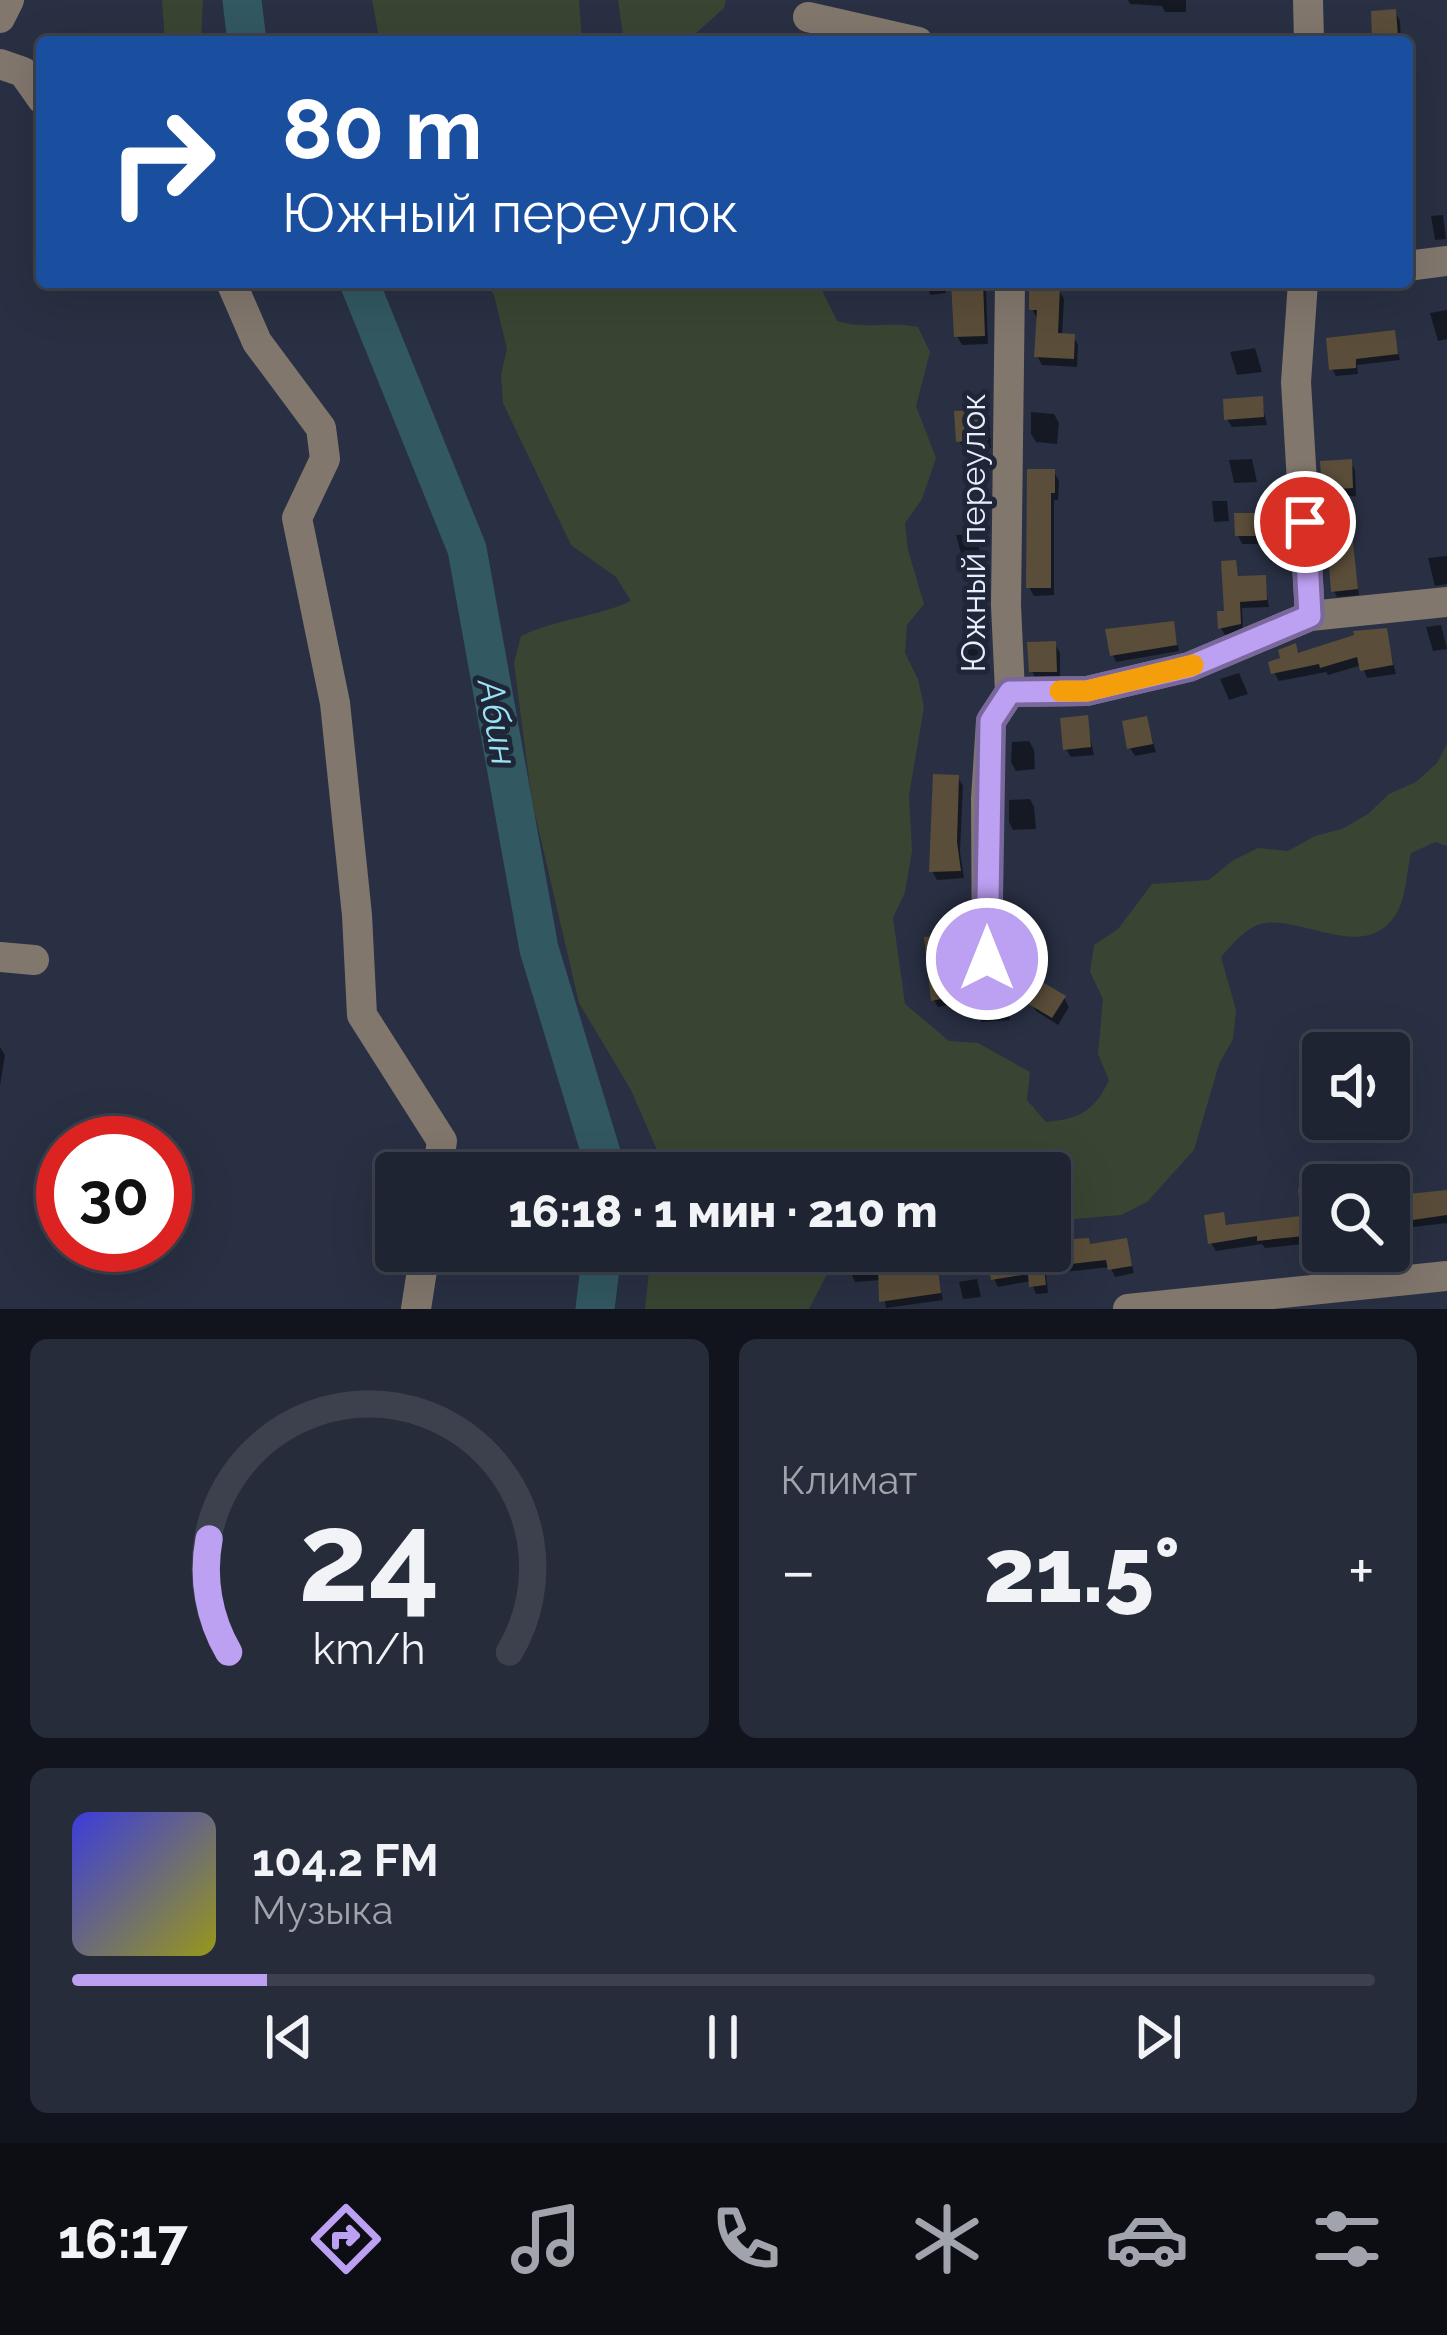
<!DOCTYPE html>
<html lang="ru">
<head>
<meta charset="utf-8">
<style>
  :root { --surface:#1f2432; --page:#272c3a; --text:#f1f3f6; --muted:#a1a4ac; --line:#3c414d; --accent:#bca0f2 }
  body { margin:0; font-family:Raleway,sans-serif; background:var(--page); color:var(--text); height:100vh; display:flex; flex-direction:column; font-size:45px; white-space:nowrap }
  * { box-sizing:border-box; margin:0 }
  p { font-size:39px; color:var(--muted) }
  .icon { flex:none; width:66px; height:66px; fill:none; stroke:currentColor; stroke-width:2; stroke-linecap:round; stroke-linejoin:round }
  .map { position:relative; height:1309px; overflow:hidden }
  .sheet { display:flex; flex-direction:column; gap:30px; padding:30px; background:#11141c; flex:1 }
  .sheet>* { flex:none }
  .guide { position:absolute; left:36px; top:36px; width:1377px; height:252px; border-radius:12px; box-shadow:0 12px 48px #0002,0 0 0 3px var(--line); background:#1a4fa0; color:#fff; overflow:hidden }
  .buttons { position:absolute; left:1302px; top:1032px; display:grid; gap:24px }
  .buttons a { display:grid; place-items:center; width:108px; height:108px; border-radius:12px; background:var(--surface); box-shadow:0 12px 48px #0002,0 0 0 3px var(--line); font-size:60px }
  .speed { position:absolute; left:36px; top:1116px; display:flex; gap:24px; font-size:60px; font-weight:700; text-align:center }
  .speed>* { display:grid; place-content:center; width:156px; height:156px; border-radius:50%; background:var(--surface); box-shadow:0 12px 48px #0002,0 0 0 3px var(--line); line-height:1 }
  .speed .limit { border:18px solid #d22; background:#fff; color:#111 }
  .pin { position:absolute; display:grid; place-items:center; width:102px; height:102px; color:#fff; margin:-51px; border:6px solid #fff; border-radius:50%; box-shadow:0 3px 12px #0007 }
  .me { position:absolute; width:132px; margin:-66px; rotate:0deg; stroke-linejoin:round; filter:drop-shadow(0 0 9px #0008) }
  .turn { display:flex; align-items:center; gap:42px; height:252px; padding:0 48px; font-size:54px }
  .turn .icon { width:156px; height:156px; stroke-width:2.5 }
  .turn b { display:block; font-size:84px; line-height:102px }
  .big { font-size:90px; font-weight:800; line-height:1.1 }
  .sheet .widget { flex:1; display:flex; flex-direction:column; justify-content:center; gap:18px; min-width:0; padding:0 42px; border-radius:18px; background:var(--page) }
  .sheet .dial { align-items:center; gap:0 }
  .dial svg { height:312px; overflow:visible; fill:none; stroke:var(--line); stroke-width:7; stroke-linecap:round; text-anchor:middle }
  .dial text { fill:var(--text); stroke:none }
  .song { display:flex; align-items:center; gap:36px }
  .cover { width:144px; height:144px; border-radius:18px; background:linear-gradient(135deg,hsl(240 70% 55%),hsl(60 70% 35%)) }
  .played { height:12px; border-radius:6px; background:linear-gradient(90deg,var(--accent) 15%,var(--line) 15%) }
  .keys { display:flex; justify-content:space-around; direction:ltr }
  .heat { display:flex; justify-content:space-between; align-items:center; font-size:66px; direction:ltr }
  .sheet .tiles { flex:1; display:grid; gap:30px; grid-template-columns:1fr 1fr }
  .widget:last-child { grid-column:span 2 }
  .trip { position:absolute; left:375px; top:1152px; width:696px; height:120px; border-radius:12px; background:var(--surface); box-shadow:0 12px 48px #0002,0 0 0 3px var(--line); font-weight:800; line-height:120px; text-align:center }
  .menu { display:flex; height:192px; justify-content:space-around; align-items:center; background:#0c0e14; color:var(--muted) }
  .menu .icon { width:84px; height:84px }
  .menu .active { color:var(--accent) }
  .menu b { font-size:54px; color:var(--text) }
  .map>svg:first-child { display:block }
  .green { fill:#394532 }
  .shadow { fill:#0007 }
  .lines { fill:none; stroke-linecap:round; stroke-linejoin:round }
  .river { stroke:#325861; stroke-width:39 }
  .building { fill:#5a4d39 }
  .minor { stroke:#82776d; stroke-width:30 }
  .route-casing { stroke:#7a689d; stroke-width:30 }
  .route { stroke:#bca0f2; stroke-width:21 }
  .slow { stroke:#f59e0b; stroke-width:21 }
  .labels { text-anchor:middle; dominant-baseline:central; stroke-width:10; stroke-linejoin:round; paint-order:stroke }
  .street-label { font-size:33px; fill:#e9eefb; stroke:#1f2638 }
  .water-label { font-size:36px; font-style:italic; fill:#9ae3f4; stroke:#1f2638 }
</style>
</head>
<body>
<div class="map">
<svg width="1447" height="1309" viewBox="0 0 1447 1309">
  <rect width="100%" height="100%" fill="#293043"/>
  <!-- green -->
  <g class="green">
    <polygon points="162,0 203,0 201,42 165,42"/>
    <polygon points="372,0 579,0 582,42 380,42"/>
    <polygon points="618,0 726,0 724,8 686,42 624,42"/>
    <path d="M485,282H818L837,321C867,330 888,321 918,327L930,352L916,406L936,458L922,499L905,523L908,550L924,604L907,625L905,653L918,679L924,707L909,795L912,851L905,892L893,918L905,1004L949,1041L978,1043L1030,1072L1027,1100L1046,1122C1079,1119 1095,1111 1109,1080L1098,1054L1103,999L1090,972L1094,945L1118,929L1152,884L1209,880L1232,861L1258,848L1288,851L1315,836L1342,829L1368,814L1389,794L1416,782L1437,763L1447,744V846L1435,842L1411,853C1407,869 1406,894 1399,909C1370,965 1307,918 1266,923C1247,925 1233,944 1221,957L1236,1010L1233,1039L1219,1064L1194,1150L1147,1202L1121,1215L1050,1221V1173H662L663,1164L631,1090L579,1003L532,801L514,663L521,636C557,619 596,617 631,601L616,577L571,545L503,403L501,375L507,349L494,295Z"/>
    <polygon points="651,1251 839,1251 809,1309 645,1309"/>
  </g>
  <!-- shadow -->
  <g class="shadow">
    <polygon points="1128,0 1186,0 1186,12 1165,12 1162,6 1130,4"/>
    <polygon points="1395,12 1400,21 1401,42 1377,42 1375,38"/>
    <polygon points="1443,215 1446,239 1435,240 1431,216"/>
    <polygon points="927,282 944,282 946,293 930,295"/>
    <polygon points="954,282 983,282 986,288 988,344 962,345 957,336"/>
    <polygon points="1059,290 1064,299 1062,336 1073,336 1078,345 1077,367 1042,365 1037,356 1037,318 1032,309"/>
    <polygon points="1447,310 1447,339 1438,341 1430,313"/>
    <polygon points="1394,333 1400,360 1357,365 1358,374 1336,376 1332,369"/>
    <polygon points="1255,348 1262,372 1237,375 1230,352"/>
    <polygon points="1261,399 1267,425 1232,427 1227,419"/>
    <polygon points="1031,412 1054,414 1059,423 1057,444 1036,442 1031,434"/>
    <polygon points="985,413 989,421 991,448 964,449 959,441"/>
    <polygon points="1252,459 1257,482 1234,483 1229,460"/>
    <polygon points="1350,462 1355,470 1356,496 1330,497 1325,489"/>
    <polygon points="1054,472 1059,481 1058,500 1054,500 1054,595 1034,596 1029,587"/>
    <polygon points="1212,501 1227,501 1229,521 1214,522"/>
    <polygon points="1266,516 1271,524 1271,544 1242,544 1238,535"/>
    <polygon points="1349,526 1359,595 1337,597 1334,591"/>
    <polygon points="976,534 981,557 962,557 956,535"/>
    <polygon points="1447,556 1447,584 1435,586 1428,558"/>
    <polygon points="1235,563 1239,579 1264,578 1269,607 1242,608 1243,631 1225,635 1221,628"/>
    <polygon points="1172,624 1179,651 1116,662 1113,655"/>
    <polygon points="1441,625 1447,649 1433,651 1426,627"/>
    <polygon points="964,631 980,632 985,641 983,661 968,660 963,652"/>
    <polygon points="1385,631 1396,674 1367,678 1362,665 1328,675 1326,672 1279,681 1274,672 1295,647 1300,655"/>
    <polygon points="1055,644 1060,653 1060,680 1036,680 1032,671"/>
    <polygon points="1239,673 1248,694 1229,700 1220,679"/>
    <polygon points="1086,718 1094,755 1071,757 1066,749"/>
    <polygon points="1146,719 1156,752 1135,756 1130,748"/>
    <polygon points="1029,741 1034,750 1035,769 1016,771 1011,762 1012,742"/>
    <polygon points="958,778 963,786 960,852 964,878 937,880 932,871"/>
    <polygon points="1030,799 1034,807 1036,829 1013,830 1009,822 1009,800"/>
    <polygon points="952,937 964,1002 938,1007 934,1000"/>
    <polygon points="1004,994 1010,1020 981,1022 975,996"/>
    <polygon points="1064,998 1069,1007 1058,1025 1036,1011 1031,1003"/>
    <polygon points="0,1047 5,1055 0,1086"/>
    <polygon points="1447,1193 1447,1223 1389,1230 1389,1199"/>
    <polygon points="1323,1207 1323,1242 1265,1248 1262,1244 1216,1251 1211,1243 1223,1215 1228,1228 1304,1218 1303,1210"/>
    <polygon points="1126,1242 1134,1273 1115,1277 1110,1267 1046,1274 1048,1293 1036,1294 1031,1281 998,1287 994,1279 990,1256"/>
    <polygon points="849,1251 876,1251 880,1267 934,1260 943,1300 886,1308 881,1280 855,1282 851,1273"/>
    <polygon points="977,1279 981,1297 963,1299 959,1282"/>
  </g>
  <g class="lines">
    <!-- river -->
    <g class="river">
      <polyline points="242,0 247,42"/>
      <polyline points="359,282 467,549 539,949 607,1173"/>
      <polyline points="595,1309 602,1251"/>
    </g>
  </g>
  <!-- building -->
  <g class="building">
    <polygon points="1396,9 1398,37 1372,39 1371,11"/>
    <polygon points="951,282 983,282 985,336 954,337"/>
    <polygon points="1029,286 1060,287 1058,333 1075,334 1074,359 1034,357 1037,310 1029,310"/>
    <polygon points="1395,330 1398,354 1356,359 1356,368 1329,370 1326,338"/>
    <polygon points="1263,396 1264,417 1224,420 1223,399"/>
    <polygon points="986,410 988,440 956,442 954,411"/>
    <polygon points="1352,459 1353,488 1322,490 1320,461"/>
    <polygon points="1027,469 1055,469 1055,493 1051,493 1051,588 1026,588"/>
    <polygon points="1234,513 1268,513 1268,536 1235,536"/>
    <polygon points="1351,523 1358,589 1331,592 1326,525"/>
    <polygon points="1236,560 1238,576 1266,575 1267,600 1240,602 1241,624 1218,629 1217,611 1224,611 1221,561"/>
    <polygon points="1174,621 1177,645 1110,656 1105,629"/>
    <polygon points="1387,628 1393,665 1360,671 1357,657 1320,668 1319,664 1271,674 1268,662 1280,658 1278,650 1296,643 1298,653 1354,635 1353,631"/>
    <polygon points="1056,641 1057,672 1029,672 1027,642"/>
    <polygon points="1088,715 1091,747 1063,750 1060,718"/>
    <polygon points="1147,716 1153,744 1127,749 1122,721"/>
    <polygon points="933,774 959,775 957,842 961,871 929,872"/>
    <polygon points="954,934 962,995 931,1001 924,937"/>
    <polygon points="1041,981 1066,996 1052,1018 1027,1003"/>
    <polygon points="1320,1187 1323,1234 1257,1241 1257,1236 1208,1244 1204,1215 1224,1212 1226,1225 1301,1216 1298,1189"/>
    <polygon points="1447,1190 1447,1215 1392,1223 1389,1196"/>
    <polygon points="1089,1238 1090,1244 1127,1238 1132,1266 1108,1270 1106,1260 1044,1267 1046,1285 1029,1287 1028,1274 991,1280 987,1253 1073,1251 1072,1239"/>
    <polygon points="936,1256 941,1293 879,1302 878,1265"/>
  </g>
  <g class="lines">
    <!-- minor -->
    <g class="minor">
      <polyline points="1308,0 1309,42"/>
      <polyline points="808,17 918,42"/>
      <polyline points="0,18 9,0"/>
      <polyline points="0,64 23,72 42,99"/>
      <polyline points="1407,266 1447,261"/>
      <polyline points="231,282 257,342 321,428 325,459 297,518 335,703 357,915 362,1015 442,1141 437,1173"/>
      <polyline points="1303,282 1296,382 1310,616"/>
      <polyline points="1010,692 1087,691 1189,667 1310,616 1447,602"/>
      <polyline points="1010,692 1006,605 1010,282"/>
      <polyline points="0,957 34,960"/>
      <polyline points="987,959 986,799 991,721 1010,692"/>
      <polyline points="416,1309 425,1251"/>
      <polyline points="1128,1309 1447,1276"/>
    </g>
  </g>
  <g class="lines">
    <defs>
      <polyline id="route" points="987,959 991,721 1010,692 1087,691 1189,667 1310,616 1305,522"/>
    </defs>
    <!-- route casing -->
    <use href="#route" class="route-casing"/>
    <!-- route -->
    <use href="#route" class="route"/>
    <!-- slow -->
    <polyline class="slow" points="1060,691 1087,691 1193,665"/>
  </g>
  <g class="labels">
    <!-- street labels -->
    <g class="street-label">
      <text transform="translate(973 533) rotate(-90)">Южный переулок</text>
    </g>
    <!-- water labels -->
    <g class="water-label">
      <text transform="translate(498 722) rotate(80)">Абин</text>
    </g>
  </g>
</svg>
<div class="buttons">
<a><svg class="icon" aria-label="sound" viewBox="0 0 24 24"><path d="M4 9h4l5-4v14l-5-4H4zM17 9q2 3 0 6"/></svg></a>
<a><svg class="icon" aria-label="search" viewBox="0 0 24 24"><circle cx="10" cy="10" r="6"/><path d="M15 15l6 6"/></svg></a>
</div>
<div class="speed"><div class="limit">30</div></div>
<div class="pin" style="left:1305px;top:522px;background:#d93025"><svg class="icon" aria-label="arrive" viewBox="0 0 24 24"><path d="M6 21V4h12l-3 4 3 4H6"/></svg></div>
<svg class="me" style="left:987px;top:959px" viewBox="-20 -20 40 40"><circle r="17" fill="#bca0f2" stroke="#fff" stroke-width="3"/><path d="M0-11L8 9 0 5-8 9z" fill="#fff"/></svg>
<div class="trip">16:18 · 1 мин · 210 m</div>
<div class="guide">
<div class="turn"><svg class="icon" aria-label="right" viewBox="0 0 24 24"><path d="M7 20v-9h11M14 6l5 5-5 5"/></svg><div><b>80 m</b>Южный переулок</div></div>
</div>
</div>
<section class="sheet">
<div class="tiles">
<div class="widget dial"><svg viewBox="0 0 100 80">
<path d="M14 69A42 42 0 1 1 86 69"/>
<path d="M14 69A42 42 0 0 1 9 40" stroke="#bca0f2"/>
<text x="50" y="56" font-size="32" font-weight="700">24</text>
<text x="50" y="72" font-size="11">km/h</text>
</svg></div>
<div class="widget"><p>Климат</p>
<div class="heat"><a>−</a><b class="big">21.5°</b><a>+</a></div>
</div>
<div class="widget">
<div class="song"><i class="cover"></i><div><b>104.2 FM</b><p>Музыка</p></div></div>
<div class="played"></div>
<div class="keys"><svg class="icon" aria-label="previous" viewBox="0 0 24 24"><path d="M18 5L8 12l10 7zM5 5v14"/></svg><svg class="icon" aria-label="pause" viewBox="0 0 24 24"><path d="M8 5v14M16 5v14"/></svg><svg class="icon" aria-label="next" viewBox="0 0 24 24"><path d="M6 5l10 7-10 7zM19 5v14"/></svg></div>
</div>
</div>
</section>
<nav class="menu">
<b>16:17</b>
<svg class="icon active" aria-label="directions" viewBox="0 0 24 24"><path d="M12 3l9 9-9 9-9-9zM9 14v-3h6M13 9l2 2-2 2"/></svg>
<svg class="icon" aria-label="music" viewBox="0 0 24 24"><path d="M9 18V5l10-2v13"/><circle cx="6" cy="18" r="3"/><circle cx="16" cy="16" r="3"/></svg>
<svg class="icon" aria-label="phone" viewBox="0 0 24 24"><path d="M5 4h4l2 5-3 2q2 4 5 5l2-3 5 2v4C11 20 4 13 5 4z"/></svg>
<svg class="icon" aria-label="climate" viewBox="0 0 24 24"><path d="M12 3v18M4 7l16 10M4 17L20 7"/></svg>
<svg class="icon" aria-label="car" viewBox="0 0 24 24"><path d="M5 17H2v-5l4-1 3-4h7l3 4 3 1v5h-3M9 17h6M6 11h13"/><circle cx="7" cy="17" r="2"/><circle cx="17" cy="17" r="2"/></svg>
<svg class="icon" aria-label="filters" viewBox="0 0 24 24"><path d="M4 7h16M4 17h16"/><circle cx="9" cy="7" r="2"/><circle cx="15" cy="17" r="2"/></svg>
</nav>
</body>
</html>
